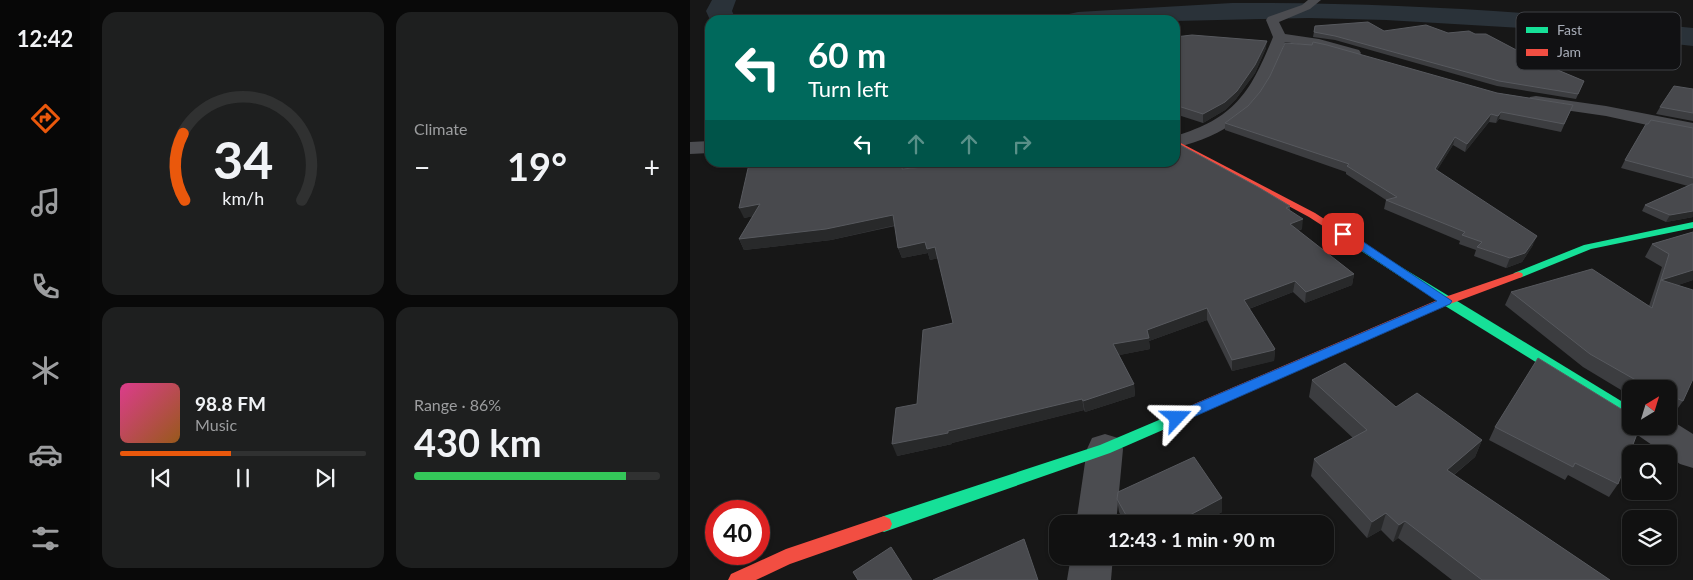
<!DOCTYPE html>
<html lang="en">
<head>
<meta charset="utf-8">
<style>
  :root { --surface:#111; --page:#1e1f1f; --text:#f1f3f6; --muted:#9c9d9f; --line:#303131; --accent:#ea580c }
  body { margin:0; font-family:Lato,sans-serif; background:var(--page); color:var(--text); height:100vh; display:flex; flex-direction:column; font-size:19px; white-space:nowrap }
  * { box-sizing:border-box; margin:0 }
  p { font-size:16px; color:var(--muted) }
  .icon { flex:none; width:28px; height:28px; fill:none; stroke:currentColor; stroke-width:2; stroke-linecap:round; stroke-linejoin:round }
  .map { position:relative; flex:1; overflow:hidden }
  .drawer { display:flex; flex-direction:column; gap:12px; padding:12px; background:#090909; width:600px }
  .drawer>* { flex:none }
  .banner { position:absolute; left:15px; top:15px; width:475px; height:152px; border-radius:15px; box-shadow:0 1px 4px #0004,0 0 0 1px var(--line); background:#00695c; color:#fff; overflow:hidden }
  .needle { width:32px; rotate:38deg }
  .tools { position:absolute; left:932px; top:380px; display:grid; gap:10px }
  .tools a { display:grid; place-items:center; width:55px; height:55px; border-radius:10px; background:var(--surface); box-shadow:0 1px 4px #0004,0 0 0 1px var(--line); font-size:25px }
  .speed { position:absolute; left:15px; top:500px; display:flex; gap:10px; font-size:25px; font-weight:700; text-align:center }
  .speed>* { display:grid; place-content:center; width:65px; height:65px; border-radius:50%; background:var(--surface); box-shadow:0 1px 4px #0004,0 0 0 1px var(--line); line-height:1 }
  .speed .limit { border:8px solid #d22; background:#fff; color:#111 }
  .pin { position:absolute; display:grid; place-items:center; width:42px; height:42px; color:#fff; margin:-21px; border-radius:10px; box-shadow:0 2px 8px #0006 }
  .me { position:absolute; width:55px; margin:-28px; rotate:67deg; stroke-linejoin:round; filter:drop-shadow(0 0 4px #0008) }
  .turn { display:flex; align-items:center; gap:18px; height:105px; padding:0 20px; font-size:22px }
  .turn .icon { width:65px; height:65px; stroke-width:2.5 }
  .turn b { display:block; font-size:35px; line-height:42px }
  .lanes { display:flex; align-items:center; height:48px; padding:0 20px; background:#0003; justify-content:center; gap:25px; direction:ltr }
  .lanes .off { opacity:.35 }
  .big { font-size:38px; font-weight:700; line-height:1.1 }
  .drawer .widget { flex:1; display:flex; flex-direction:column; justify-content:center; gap:8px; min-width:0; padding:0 18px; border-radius:15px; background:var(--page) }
  .drawer .dial { align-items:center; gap:0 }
  .dial svg { height:130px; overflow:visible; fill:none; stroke:var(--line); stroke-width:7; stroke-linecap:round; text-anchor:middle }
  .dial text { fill:var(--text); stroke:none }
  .song { display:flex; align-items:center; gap:15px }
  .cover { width:60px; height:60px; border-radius:8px; background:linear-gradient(135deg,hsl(330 70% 55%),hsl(30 70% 35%)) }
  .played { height:5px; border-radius:2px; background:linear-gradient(90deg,var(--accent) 45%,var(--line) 45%) }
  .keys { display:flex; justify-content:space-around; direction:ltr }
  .heat { display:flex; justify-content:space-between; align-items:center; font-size:28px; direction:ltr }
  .charge { height:8px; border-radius:4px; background:linear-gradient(90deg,#34c759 86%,var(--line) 0) }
  .drawer .tiles { flex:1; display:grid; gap:12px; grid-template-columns:repeat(2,1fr) }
  .trip { position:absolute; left:359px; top:515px; width:285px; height:50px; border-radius:15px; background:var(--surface); box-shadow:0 1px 4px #0004,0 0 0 1px var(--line); font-weight:700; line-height:50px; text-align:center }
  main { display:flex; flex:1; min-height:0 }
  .dock { display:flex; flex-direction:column; width:90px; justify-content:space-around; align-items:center; background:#070707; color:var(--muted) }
  .dock .icon { width:35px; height:35px }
  .dock .active { color:var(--accent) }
  .dock b { font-size:22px; color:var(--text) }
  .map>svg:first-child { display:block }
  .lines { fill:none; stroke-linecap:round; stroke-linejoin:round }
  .river { fill:#2a3239; fill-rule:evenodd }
  .street { fill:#4b4c50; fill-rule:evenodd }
  .fast { fill:#16e098; fill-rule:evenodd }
  .jam { fill:#f24e42; fill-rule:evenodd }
  .wall { fill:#3c3d40 }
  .shaded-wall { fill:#28292a }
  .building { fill:#48494d; stroke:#57595e }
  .route { fill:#1a73e8; stroke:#114b97 }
  .key { fill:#111113; stroke:#3e4045; stroke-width:1 }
  .key-label { font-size:14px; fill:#a8adb8 }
</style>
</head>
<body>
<main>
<nav class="dock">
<b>12:42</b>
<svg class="icon active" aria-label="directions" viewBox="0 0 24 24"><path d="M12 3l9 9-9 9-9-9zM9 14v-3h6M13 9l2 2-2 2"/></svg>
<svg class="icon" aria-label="music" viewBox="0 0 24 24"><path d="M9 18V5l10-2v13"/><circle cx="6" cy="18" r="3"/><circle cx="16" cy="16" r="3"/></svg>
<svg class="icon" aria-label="phone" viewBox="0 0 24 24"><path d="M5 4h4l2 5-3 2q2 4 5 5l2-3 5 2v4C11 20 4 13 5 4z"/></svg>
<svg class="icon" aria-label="climate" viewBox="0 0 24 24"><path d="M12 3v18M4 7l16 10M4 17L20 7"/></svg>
<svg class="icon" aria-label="car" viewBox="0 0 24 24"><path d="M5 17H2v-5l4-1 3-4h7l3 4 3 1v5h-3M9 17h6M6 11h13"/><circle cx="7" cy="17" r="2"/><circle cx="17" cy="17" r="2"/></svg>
<svg class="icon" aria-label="filters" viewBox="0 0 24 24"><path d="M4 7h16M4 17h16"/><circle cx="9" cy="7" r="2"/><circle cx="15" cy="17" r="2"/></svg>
</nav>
<section class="drawer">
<div class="tiles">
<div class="widget dial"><svg viewBox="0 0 100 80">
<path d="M14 69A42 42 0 1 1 86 69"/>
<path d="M14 69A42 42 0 0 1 13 28" stroke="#ea580c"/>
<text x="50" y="56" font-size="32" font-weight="700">34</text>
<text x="50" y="72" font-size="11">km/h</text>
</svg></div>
<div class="widget"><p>Climate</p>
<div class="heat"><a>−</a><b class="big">19°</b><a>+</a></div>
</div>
<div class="widget">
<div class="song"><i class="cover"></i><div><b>98.8 FM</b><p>Music</p></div></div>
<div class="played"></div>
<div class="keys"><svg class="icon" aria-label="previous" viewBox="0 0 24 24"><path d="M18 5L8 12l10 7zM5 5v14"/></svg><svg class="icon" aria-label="pause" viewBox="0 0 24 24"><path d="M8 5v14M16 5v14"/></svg><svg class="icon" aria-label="next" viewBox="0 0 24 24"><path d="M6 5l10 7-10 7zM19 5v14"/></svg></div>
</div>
<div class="widget"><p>Range · 86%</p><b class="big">430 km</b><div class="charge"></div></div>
</div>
</section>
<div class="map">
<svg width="1003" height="580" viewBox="0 0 1003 580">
  <rect width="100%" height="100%" fill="#171717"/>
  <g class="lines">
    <!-- river -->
    <g class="river">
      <polygon points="22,0 46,0 42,11 46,20 20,20 16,11"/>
      <path d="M542,3C697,2 849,12 1003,28V46L850,29L696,20L619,18L485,21L375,20L379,14L388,12Z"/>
    </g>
    <!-- street -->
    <g class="street">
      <path d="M618,0H631L620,9L589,22L595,34L629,39L669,50L671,53L669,56L664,57L627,47L595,42C573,104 551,131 485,148V136C545,118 560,93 583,37L576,20L578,17L612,5Z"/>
      <polygon points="846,96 916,106 1003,123 1003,135 916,116 840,105 838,101 840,97"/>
      <polygon points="20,141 20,153 0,154 0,142"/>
      <polygon points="979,419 1003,434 1003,468 990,464 979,456 979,454 975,454 949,436 944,426 979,426"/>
      <polygon points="415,434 428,438 433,449 426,524 386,524 397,449 402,438"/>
      <polygon points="381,556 423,556 421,580 377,580"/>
    </g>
    <!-- fast -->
    <g class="fast">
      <polygon points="1003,222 1003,228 901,249 832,277 828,278 823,275 824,273 894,245"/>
      <polygon points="657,234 941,407 941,419 936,418 752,304 653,239 652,237"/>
      <polygon points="509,403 514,404 516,408 514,412 420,453 194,532 188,529 186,524 188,519 194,516 410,445"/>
    </g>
    <!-- jam -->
    <g class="jam">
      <polygon points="485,140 625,213 662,237 657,240 653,239 619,217 485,145"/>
      <polygon points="828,272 832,273 833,275 832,277 760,304 514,412 509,413 504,412 502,408 504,404 752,298"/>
      <polygon points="194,516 200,519 202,524 200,529 100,564 66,580 38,580 41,574 96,549"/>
    </g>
  </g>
  <!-- wall -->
  <g class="wall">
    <polygon points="625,26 694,31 758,33 851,63 894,81 886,99 807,86 645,40 623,37"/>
    <polygon points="485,37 576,48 565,73 546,99 535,110 513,123 485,114"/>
    <polygon points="1003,89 1003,121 966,114 970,107"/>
    <polygon points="807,93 883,105 871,132 809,119 806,123 799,122 775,152 763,145 747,170 843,245 832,262 816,268 784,256 786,250 769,244 770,241 694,209 696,200 656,174 656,172 535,130 535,123"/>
    <polygon points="1003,128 1003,217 976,222 952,211 955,205 998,186 931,168 935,160"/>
    <polygon points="75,162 220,162 218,169 600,206 600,211 612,229 608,231 664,274 662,285 615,303 603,292 559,309 585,349 584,361 582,361 542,371 517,320 459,341 460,349 429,355 444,384 445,396 395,412 394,410 262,443 262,444 207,456 227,404 263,323 248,258 240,260 238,253 212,258 208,248 205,226 141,240 54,250 49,239 63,216 54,218"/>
    <polygon points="1003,232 1003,280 988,285 993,401 983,415 979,413 979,389 941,389 941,396 893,367 815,305 821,292 959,306 972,267 955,257 962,244"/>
    <polygon points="622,380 706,407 792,440 785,457 764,475 920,580 762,580 708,538 703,542 691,530 677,538 621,476 624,459 663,438 619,397"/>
    <polygon points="936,412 928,484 919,497 878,475 875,480 799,440 805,427"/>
    <polygon points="532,498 532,512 510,524 435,524 429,512 427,499"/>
  </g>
  <!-- shaded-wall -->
  <g class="shaded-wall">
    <polygon points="577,41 576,48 565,73 546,99 535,110 513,123 513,114"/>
    <polygon points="811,112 809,119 806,123 808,116"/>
    <polygon points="801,114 799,122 775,152 777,144"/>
    <polygon points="765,137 763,145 743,177 745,169"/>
    <polygon points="214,162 220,162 215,179 212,169"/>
    <polygon points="70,204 75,214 54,218 49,208"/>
    <polygon points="1003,211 1003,217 976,222 980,215"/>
    <polygon points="203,215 206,225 141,240 54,250 49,239"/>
    <polygon points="613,219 612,229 599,234 600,224"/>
    <polygon points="847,236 843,245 832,262 816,268 820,258"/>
    <polygon points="235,242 245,247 249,258 240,260 238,253 212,258 208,248"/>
    <polygon points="1003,270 1003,280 967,292 971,280"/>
    <polygon points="664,274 662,285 615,303 616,292"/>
    <polygon points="605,281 603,292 553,311 554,300"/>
    <polygon points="517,308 517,320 459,341 460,349 425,356 423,344 457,330"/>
    <polygon points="585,349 584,361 542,371 542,360"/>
    <polygon points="444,384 445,396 395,412 393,401"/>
    <polygon points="392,399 394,410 262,443 262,444 207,456 202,444"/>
    <polygon points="792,440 785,457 750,486 757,470"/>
    <polygon points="532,498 532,512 510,524 483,524"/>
    <polygon points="696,513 691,530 677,538 682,522"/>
    <polygon points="715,521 708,538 703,542 709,525"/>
  </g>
  <!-- building -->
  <g class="building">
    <polygon points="678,22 694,31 736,25 758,33 779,31 785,34 796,34 851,63 894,81 888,94 809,81 645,36 624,32 625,26"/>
    <polygon points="502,35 577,41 565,65 547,91 535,102 513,114 485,105 485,37"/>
    <polygon points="623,42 637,45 807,93 883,105 874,124 811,112 808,116 801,114 777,144 765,137 745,169 847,236 835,253 820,258 787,247 792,242 772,235 775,232 696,200 707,197 657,166 659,164 535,123 558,106 570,92 580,76 595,43 622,45"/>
    <polygon points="984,86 1003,89 1003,113 970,107"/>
    <polygon points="961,120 1003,128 1003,178 935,160 956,124 958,124"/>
    <polygon points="485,142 568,187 600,206 596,208 613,219 600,224 664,274 616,292 605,281 554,300 585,349 584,350 542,360 517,308 457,330 459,338 423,344 444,384 393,401 392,399 258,431 258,433 202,444 206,408 227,404 233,330 263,323 245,247 237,249 235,242 208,248 203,215 136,229 49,239 70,204 49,208 59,164 75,162 214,162 212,169 290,162 485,162"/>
    <polygon points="1002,184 1003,184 1003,211 980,215 955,205"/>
    <polygon points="1003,232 1003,270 971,280 1003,290 1003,379 993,401 979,395 979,389 951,389 951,383 900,354 821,292 902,269 962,308 979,254 962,244"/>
    <polygon points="848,358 936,412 941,414 941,426 950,426 928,484 885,463 883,467 805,427"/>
    <polygon points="655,363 706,407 727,393 792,440 757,470 920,580 792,580 715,521 709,525 696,513 682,522 624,459 677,430 622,380"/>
    <polygon points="504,457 532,498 483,524 441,524 427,499 428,492"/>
    <polygon points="334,539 348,580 243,580"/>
    <polygon points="201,547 222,580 168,580 163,572"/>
  </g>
  <!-- route -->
  <polygon class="route" points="650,231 657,231 762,301 760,304 492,422 487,424 482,422 480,418 482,414 747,301 650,236"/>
  <!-- legend -->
  <rect x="826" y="12" width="165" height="58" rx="8" class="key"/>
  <rect x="836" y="27" width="22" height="6" fill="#16e098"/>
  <rect x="836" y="49" width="22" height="7" fill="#f24e42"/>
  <g class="key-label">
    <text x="867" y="35">Fast</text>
    <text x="867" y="57">Jam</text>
  </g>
</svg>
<div class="tools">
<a><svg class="needle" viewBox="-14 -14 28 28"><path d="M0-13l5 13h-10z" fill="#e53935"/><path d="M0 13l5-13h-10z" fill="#9c9d9f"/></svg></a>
<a><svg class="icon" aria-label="search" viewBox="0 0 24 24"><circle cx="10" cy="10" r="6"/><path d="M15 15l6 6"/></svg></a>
<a><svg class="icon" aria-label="layers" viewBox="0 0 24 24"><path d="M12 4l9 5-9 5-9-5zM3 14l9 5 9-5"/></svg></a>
</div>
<div class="speed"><div class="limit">40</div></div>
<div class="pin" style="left:653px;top:234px;background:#d93025"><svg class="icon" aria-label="arrive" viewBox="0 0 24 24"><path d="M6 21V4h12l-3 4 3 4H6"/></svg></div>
<svg class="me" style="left:487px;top:418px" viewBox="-20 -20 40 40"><path d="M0-17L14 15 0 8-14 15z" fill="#1a73e8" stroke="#fff" stroke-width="4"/></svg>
<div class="trip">12:43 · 1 min · 90 m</div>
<div class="banner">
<div class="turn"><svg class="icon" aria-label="left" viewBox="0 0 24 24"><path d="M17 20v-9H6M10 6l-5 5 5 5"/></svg><div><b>60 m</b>Turn left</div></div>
<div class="lanes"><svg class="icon" aria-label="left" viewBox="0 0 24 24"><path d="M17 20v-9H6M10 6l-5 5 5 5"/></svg><svg class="icon off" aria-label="ahead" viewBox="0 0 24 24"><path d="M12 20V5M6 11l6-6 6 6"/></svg><svg class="icon off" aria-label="ahead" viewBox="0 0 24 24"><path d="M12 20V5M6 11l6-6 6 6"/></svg><svg class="icon off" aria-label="right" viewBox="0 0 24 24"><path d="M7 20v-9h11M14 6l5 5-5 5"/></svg></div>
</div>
</div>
</main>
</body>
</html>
